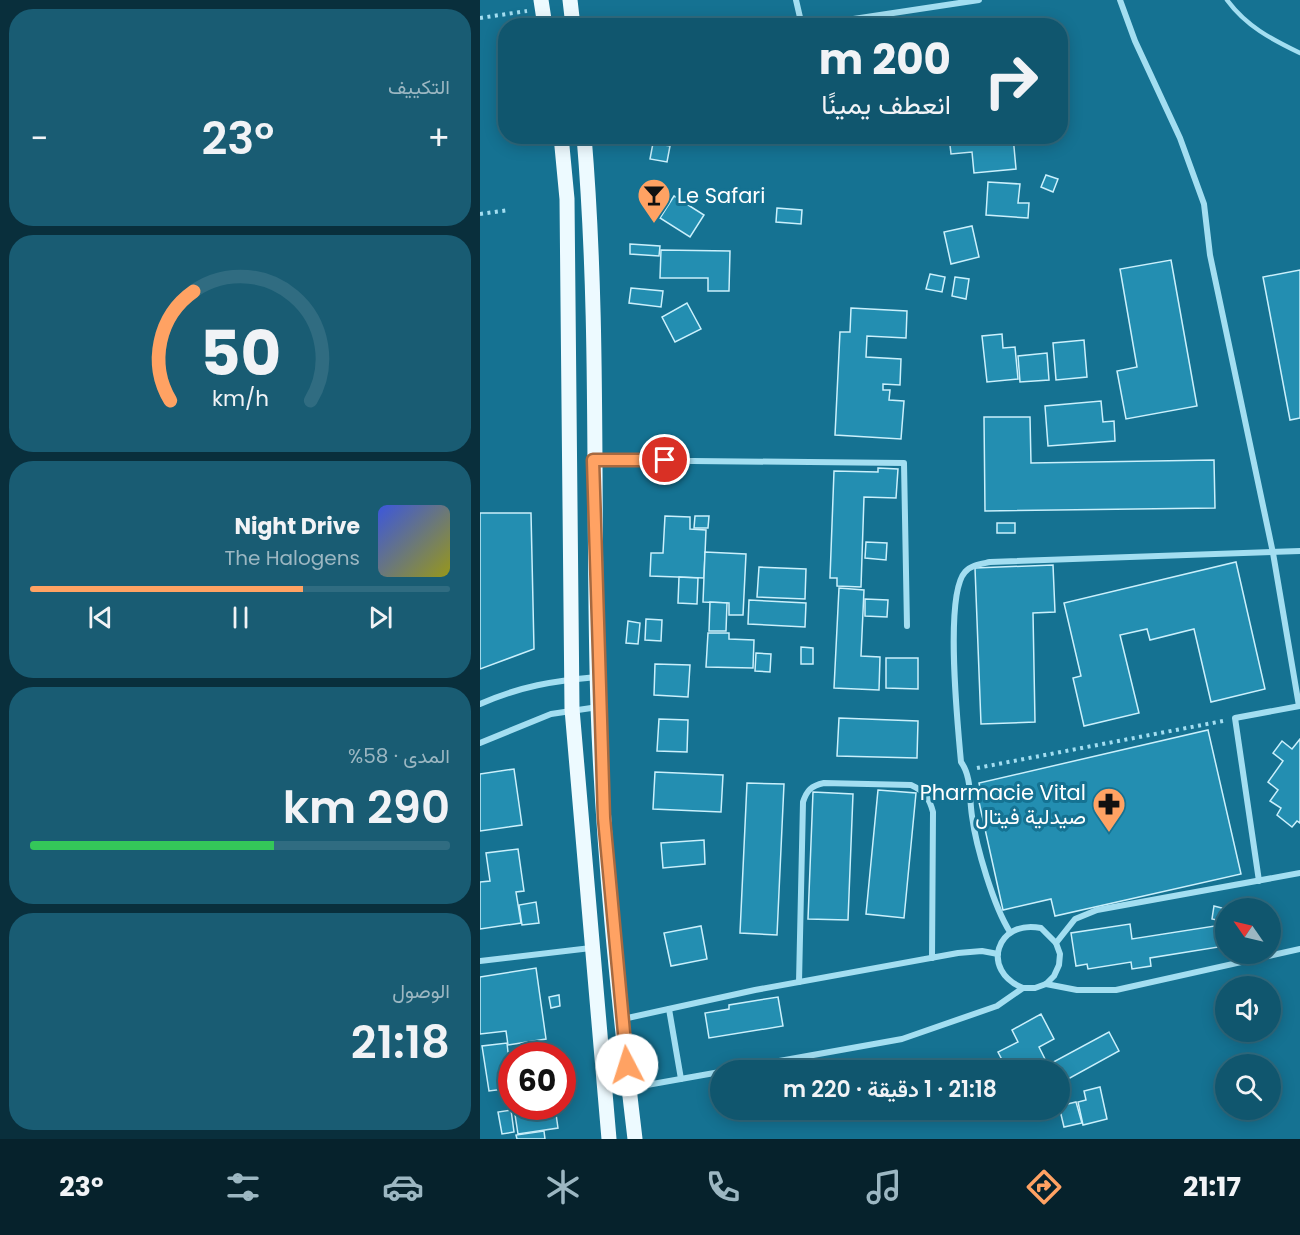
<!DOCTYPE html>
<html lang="ar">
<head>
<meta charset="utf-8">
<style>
  :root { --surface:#10566e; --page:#195c73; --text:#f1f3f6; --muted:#9cb7c2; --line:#306c81; --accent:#ffa263 }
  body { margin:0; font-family:Poppins,Vazirmatn,sans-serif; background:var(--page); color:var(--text); direction:rtl; height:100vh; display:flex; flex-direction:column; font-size:22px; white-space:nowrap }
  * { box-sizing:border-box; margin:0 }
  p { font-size:20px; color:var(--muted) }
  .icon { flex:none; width:33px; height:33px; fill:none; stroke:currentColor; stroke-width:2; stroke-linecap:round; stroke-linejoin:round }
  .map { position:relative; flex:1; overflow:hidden; direction:ltr }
  .drawer { display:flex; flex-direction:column; gap:9px; padding:9px; background:#092f3c; width:480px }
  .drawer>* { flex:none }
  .banner { position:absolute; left:18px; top:18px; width:570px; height:126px; border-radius:24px; box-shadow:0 3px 15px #0003,0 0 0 2px var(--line); direction:rtl; background:#10566e; color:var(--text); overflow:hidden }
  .needle { width:39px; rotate:304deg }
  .buttons { position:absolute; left:735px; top:898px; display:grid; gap:12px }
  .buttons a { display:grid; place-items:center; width:66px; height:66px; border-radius:50%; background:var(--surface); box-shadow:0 3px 15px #0003,0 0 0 2px var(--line); font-size:30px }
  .speed { position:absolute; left:18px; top:1042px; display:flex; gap:12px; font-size:30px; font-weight:700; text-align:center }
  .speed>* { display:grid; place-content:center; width:78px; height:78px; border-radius:50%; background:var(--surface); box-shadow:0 3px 15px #0003,0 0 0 2px var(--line); line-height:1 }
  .speed .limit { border:9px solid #d22; background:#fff; color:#111 }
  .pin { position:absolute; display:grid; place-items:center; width:51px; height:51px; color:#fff; margin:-26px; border:3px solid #fff; border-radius:50%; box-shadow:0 2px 6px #0007 }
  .me { position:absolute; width:66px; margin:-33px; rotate:355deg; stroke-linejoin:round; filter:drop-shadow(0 0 4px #0008) }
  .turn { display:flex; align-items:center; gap:21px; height:126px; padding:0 18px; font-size:27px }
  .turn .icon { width:78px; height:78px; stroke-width:2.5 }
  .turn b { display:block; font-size:42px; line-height:51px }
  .big { font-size:45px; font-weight:600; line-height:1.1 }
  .drawer .tile { flex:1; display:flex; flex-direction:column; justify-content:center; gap:9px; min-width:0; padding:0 21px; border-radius:24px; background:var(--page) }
  .drawer .dial { align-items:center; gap:0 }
  .dial svg { height:156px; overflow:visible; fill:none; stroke:var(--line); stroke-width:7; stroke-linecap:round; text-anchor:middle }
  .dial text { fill:var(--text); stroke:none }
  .song { display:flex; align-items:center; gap:18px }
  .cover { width:72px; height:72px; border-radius:9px; background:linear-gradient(135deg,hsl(230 70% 55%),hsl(60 70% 35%)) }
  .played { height:6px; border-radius:3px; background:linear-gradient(90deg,var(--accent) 65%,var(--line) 65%) }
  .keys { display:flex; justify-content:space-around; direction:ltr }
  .heat { display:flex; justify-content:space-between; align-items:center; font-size:33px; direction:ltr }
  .charge { height:9px; border-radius:4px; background:linear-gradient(90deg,#34c759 58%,var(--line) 0) }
  .trip { position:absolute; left:230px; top:1060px; width:360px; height:60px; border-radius:30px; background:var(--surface); box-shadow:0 3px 15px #0003,0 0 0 2px var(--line); font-weight:600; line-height:60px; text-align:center; direction:rtl }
  .menu { display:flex; height:96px; justify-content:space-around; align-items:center; background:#06222c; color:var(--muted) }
  .menu .icon { width:42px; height:42px }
  .menu .selected { color:var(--accent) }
  .menu b { font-size:27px; color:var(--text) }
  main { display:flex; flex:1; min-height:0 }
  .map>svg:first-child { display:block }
  .building { fill:#238eb1; stroke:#caf0fc; stroke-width:1.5 }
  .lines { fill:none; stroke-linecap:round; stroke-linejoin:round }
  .path { stroke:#a3def1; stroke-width:4; stroke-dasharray:3 4.5; stroke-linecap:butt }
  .lane { stroke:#a3def1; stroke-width:4.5 }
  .street { stroke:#a3def1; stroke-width:6 }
  .primary { stroke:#edfaff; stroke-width:15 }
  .route-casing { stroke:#a66940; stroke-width:15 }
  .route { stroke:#ffa263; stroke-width:10 }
  .labels { text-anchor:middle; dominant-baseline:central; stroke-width:6; stroke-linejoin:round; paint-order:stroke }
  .poi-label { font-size:21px; fill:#fff; stroke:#157292; text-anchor:start }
</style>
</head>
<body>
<main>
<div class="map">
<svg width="820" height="1139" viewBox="0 0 820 1139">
  <rect width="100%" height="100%" fill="#157292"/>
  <!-- building -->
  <g class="building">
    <polygon points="469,136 533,136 536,169 494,173 492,152 471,154"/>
    <polygon points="173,143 190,146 187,162 170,159"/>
    <polygon points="566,175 578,179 573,192 561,187"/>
    <polygon points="508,182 540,184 538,203 549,203 548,218 506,215"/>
    <polygon points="194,196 224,215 210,237 180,218"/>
    <polygon points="297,208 322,210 321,224 296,222"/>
    <polygon points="492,226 499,257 471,264 464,232"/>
    <polygon points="150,244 180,246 179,256 150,254"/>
    <polygon points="181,250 250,251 249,291 228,291 228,278 180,278"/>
    <polygon points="691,260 717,406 646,419 637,371 657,367 640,269"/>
    <polygon points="820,270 820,418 810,420 783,277"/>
    <polygon points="450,274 465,277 462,292 446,289"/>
    <polygon points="475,277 489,279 486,299 472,296"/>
    <polygon points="151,288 183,291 181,307 149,303"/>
    <polygon points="207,303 221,329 195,342 182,317"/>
    <polygon points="371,308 427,311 426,338 387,336 386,357 421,359 420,385 403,384 403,390 410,390 409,400 424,401 421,439 355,435 360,332 370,332"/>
    <polygon points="522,334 523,348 535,347 538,379 507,382 502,336"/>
    <polygon points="604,340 607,377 576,380 573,343"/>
    <polygon points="567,353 569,380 540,382 538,356"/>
    <polygon points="621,401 623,422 634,421 635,441 568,446 565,406"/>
    <polygon points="504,417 550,417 551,463 734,460 735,508 505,511"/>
    <polygon points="398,468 418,469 416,498 384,497 381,587 357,586 357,578 350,578 354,471 398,472"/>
    <polygon points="0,513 51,513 54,649 0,669"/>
    <polygon points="185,516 210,517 210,529 226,530 224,578 170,576 171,553 183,553"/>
    <polygon points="215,516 229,516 228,528 214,528"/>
    <rect x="517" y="523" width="18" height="10"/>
    <polygon points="386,542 407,543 406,560 385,558"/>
    <polygon points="225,552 266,554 263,615 249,615 249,603 223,602"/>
    <polygon points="756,562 785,689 731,702 714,629 670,640 667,629 640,635 659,713 604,726 593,678 601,676 584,603"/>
    <polygon points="573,565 575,612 553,613 555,722 501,724 495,568"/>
    <polygon points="279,567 326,569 325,599 277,597"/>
    <polygon points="199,577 218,578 217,604 198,603"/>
    <polygon points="359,588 384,590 381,656 400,657 399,690 354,688"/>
    <polygon points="385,599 408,600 407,617 385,616"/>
    <polygon points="269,600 326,603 325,627 268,624"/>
    <polygon points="230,602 247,603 246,631 229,631"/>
    <polygon points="166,619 182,620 181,641 165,640"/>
    <polygon points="148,621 160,623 158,644 146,643"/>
    <polygon points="228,633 249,633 249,639 274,640 273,668 226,667"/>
    <polygon points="321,647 333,648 333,664 321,664"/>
    <polygon points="276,653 291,654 290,672 275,671"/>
    <polygon points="406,658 438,658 438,689 406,688"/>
    <polygon points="175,664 210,665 208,697 174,695"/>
    <polygon points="359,718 438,721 437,758 357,756"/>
    <polygon points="179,719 208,720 207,752 177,751"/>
    <polygon points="728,730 761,874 575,916 571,899 523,910 497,793 501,792 499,783"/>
    <polygon points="820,739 820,823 817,821 812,827 797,815 801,808 790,801 798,790 788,782 803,761 793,753 802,741 812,749"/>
    <polygon points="34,769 42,825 0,831 0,774"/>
    <polygon points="175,772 243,775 241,812 173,809"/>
    <polygon points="267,783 304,784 297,935 260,933"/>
    <polygon points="398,790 436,793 424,918 386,914"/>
    <polygon points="333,792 373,794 368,920 328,919"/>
    <polygon points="224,840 225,864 183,868 181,843"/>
    <polygon points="38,849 44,891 36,892 41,923 0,929 0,882 10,881 6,853"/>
    <polygon points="56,902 59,923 42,925 39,905"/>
    <polygon points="734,906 746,909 746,922 732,919"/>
    <polygon points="650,924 652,939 741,925 745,946 670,958 671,966 652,969 651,962 608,969 607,964 596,966 591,933"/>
    <polygon points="221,926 227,959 191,966 184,933"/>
    <polygon points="56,968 66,1039 28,1045 26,1031 0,1034 0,977"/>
    <polygon points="79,995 80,1006 71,1008 69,997"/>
    <polygon points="298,997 303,1026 229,1038 225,1013 249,1009 249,1005"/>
    <polygon points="561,1014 574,1039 559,1047 568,1065 629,1032 639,1051 579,1084 579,1071 528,1071 518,1052 538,1042 532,1030"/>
    <polygon points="27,1043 28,1052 53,1048 54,1056 32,1056 32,1088 9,1091 2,1046"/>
    <polygon points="620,1087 627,1119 603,1125 598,1102 606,1100 604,1091"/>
    <polygon points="596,1102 602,1123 584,1127 579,1106"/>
    <polygon points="75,1107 78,1128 38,1134 34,1108"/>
    <polygon points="31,1110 34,1132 22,1134 18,1112"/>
    <polygon points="64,1131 65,1139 37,1139 36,1135"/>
  </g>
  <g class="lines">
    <!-- path -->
    <g class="path">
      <polyline points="0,18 47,11"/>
      <polyline points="0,214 29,210"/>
      <polyline points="497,768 743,721"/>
    </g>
    <!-- lane -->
    <path class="lane" d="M747,0C766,26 791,39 820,53"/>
    <!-- street -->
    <g class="street">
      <polyline points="316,0 322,26"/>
      <polyline points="640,0 655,41 700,138 724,204 730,255 793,553 819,706"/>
      <polyline points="327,26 499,0"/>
      <polyline points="117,460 424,463 427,626"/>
      <path d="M0,704C41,686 73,681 117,677"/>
      <polyline points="0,743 71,714 118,707"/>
      <polyline points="779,881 755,718 820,706"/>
      <path d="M530,932C514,907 496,847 492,816C489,798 492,777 481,762C478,728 464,595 485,572C491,565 501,564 510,562L820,551"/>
      <polyline points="576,943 595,919 617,910 820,873"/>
      <polyline points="0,961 111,948"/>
      <path d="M319,982L323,802C327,790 331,786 344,783L431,785C444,791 449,797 453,812L452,958"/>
      <polyline points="566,984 597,990 636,990 820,949"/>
      <polyline points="189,1009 201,1079"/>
      <polyline points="143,1019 275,990 478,953 502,951 518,954"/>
      <path d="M244,1071L422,1039L517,1006L543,988H555L566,984L574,976L579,965L580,954L576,943L561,928C516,919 500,971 543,988"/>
      <polyline points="150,1088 240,1072"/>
    </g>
    <!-- primary -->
    <g class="primary">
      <polyline points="61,0 65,26"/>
      <polyline points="90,0 93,26"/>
      <polyline points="81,136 87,199 92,709 129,1139"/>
      <path d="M104,136C120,326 112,516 118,707C123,851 138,996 155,1139"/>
    </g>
  </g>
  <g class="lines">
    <defs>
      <polyline id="route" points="147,1065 124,818 113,460 185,460"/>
    </defs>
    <!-- route casing -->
    <use href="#route" class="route-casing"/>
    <!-- route -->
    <use href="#route" class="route"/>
  </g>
  <!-- icons -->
  <defs>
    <symbol id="bar-pin" viewBox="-11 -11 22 30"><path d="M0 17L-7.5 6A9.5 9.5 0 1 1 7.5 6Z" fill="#ffa263" stroke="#157292"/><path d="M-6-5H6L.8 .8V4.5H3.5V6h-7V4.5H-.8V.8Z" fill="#111"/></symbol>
    <symbol id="pharmacy-pin" viewBox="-11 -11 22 30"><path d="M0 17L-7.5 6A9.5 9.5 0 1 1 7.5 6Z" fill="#ffa263" stroke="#157292"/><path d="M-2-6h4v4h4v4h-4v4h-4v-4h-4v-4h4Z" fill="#111"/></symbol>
  </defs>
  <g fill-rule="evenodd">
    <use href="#bar-pin" x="155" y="176" width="38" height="52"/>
    <use href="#pharmacy-pin" x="610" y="785" width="38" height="52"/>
  </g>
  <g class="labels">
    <!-- poi labels -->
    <g class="poi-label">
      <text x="197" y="195">Le Safari</text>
      <text x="606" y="792" text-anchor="end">Pharmacie Vital<tspan x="606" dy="24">صيدلية فيتال</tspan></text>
    </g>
  </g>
</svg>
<div class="buttons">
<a><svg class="needle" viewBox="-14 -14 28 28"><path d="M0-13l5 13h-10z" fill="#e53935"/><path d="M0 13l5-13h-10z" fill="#9cb7c2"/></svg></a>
<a><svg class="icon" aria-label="sound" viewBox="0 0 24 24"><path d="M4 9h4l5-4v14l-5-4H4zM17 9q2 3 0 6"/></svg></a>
<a><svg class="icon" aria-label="search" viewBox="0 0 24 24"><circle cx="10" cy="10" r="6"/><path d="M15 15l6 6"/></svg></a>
</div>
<div class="speed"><div class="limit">60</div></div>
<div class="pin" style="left:185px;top:460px;background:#d93025"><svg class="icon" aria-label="arrive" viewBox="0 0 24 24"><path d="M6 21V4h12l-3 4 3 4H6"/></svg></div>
<svg class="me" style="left:147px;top:1065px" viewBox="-20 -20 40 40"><circle r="19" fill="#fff"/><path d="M0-13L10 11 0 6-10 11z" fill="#ffa263"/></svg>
<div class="trip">21:18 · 1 دقيقة · 220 m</div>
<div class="banner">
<div class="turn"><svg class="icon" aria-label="right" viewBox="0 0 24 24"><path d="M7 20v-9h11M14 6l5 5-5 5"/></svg><div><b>200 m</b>انعطف يمينًا</div></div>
</div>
</div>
<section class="drawer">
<div class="tile"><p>التكييف</p>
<div class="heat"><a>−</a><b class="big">23°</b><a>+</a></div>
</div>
<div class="tile dial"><svg viewBox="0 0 100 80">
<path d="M14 69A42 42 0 1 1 86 69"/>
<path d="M14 69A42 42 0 0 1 26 13" stroke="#ffa263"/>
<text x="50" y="56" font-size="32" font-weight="700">50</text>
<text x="50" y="72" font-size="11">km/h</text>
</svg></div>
<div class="tile">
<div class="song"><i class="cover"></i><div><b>Night Drive</b><p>The Halogens</p></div></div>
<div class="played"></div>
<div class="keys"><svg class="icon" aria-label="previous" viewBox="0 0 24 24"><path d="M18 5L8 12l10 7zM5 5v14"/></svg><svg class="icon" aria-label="pause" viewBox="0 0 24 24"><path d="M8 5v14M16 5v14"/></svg><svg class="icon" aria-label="next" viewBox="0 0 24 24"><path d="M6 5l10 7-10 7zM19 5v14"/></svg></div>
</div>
<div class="tile"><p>المدى · 58%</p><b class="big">290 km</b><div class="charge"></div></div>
<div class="tile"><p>الوصول</p><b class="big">21:18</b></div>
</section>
</main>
<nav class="menu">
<b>21:17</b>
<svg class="icon selected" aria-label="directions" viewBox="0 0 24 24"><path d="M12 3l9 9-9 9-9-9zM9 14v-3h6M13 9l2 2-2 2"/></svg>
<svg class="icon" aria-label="music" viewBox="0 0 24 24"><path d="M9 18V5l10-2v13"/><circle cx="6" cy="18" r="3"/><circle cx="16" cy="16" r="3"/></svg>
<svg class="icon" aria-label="phone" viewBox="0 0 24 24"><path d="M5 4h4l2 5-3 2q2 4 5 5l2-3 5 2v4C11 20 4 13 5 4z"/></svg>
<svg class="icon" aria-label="climate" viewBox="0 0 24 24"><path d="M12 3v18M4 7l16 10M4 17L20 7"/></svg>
<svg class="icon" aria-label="car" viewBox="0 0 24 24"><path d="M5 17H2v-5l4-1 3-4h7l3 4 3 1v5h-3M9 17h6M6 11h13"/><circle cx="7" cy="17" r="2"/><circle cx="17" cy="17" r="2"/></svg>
<svg class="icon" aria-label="filters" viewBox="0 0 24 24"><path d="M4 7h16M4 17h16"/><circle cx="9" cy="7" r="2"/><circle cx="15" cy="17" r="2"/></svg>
<b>23°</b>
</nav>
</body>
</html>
